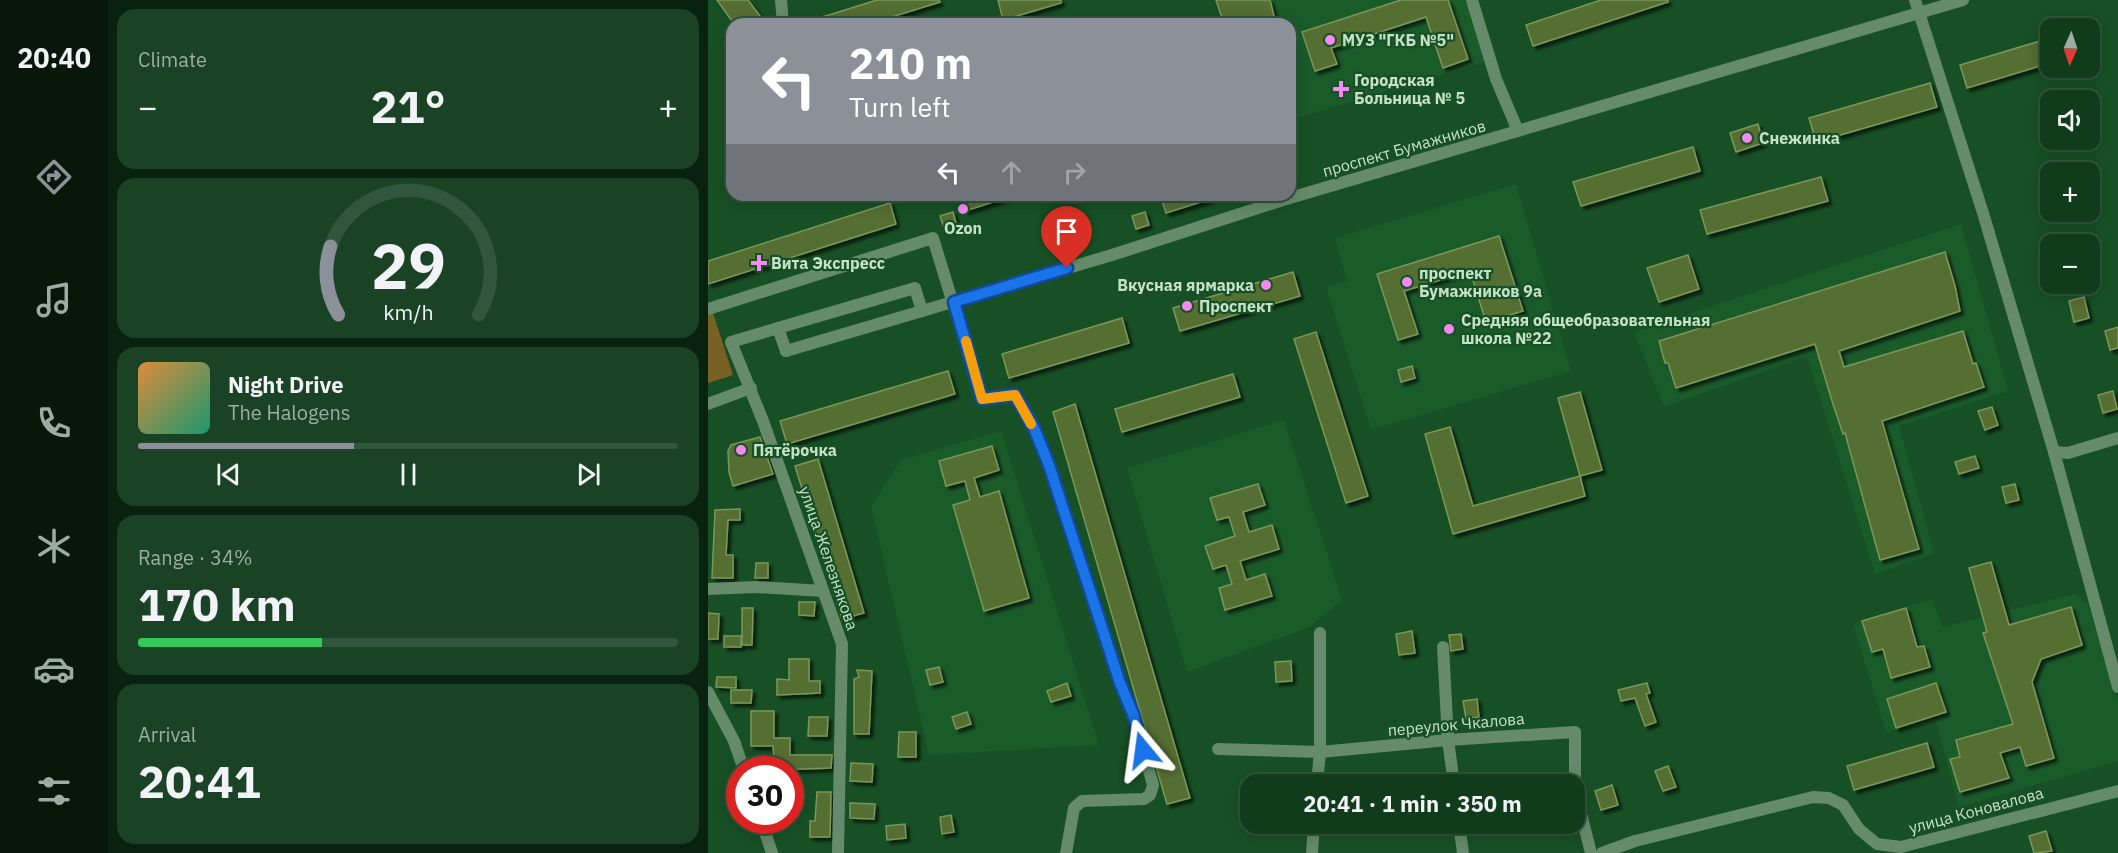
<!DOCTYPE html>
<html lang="en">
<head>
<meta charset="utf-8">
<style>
  :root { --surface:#113c1c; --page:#1a4325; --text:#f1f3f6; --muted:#9cada3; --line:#30563b; --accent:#8c9099 }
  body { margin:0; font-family:"IBM Plex Sans",sans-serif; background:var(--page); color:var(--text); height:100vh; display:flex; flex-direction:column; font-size:22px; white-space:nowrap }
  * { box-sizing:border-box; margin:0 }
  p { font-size:20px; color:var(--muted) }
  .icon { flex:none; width:33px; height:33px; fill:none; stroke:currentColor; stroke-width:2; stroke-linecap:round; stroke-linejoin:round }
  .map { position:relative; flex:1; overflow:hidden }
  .side { display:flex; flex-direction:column; gap:9px; padding:9px; background:#09210f; width:600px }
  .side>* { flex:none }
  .top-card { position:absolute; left:18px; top:18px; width:570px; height:183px; border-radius:18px; box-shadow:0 3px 15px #0003,0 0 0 2px var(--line); background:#8c9099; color:#fff; overflow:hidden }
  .needle { width:39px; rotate:183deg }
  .tools { position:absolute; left:1332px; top:18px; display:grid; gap:12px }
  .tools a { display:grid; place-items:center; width:60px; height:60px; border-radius:12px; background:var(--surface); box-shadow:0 3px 15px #0003,0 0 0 2px var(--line); font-size:30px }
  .speed { position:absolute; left:18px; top:756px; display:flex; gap:12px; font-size:30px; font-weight:700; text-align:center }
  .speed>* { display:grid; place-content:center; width:78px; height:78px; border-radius:50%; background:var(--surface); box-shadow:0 3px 15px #0003,0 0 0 2px var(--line); line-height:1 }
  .speed .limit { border:9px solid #d22; background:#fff; color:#111 }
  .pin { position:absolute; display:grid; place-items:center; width:51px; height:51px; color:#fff; margin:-62px -26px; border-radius:50% 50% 50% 0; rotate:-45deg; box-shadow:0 0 6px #0007 }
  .pin .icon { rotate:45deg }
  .me { position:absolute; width:66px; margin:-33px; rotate:344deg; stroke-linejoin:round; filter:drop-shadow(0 0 4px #0008) }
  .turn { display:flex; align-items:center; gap:21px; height:126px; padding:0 24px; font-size:27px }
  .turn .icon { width:78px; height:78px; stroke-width:2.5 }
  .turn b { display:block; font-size:42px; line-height:51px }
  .lanes { display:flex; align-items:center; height:57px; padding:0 24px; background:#0003; justify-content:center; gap:30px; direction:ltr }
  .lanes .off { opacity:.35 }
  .big { font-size:45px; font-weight:700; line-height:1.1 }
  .side .card { flex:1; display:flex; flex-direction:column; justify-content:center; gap:9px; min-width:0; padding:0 21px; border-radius:18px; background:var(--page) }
  .side .dial { align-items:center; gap:0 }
  .dial svg { height:156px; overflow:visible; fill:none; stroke:var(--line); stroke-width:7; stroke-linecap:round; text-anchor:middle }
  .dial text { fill:var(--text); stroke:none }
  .song { display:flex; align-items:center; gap:18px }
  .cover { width:72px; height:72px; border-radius:9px; background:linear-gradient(135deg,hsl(30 70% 55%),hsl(160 70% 35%)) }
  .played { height:6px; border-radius:3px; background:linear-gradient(90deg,var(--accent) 40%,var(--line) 40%) }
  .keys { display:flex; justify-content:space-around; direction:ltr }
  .heat { display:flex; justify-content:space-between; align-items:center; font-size:33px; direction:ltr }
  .charge { height:9px; border-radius:4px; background:linear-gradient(90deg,#34c759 34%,var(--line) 0) }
  .trip { position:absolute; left:532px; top:774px; width:345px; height:60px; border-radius:18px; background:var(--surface); box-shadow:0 3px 15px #0003,0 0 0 2px var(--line); font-weight:700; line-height:60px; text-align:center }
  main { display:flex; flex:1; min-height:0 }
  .tab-bar { display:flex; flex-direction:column; width:108px; justify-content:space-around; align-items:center; background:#07180b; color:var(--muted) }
  .tab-bar .icon { width:42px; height:42px }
  .tab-bar .active { color:var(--accent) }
  .tab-bar b { font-size:27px; color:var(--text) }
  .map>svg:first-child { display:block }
  .built { fill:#1a5b2a }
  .green { fill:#786125 }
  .building { fill:#556e31; stroke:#7b9759; stroke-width:1.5; filter:url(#shadow) }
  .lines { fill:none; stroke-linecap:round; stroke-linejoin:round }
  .minor { stroke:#658b6a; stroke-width:12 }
  .tertiary { stroke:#658b6a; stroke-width:12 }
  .route-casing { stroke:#114b97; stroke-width:15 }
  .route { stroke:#1a73e8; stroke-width:10 }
  .slow { stroke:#f59e0b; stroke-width:10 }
  .poi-dot { fill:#f489f1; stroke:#175025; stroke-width:2 }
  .labels { text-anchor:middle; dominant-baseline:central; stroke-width:4.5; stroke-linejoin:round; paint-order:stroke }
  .poi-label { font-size:16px; font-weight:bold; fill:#c5e1c7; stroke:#175025; text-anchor:start }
  .street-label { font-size:16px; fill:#c5e1c7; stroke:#175025 }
</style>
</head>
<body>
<main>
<nav class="tab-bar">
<b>20:40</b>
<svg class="icon active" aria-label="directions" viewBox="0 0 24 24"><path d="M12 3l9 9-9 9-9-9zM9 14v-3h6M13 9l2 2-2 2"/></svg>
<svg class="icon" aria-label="music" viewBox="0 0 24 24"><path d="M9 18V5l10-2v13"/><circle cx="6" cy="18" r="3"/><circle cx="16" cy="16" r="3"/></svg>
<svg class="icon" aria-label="phone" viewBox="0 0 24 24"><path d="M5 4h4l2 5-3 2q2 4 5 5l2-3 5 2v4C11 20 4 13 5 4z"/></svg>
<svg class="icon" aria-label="climate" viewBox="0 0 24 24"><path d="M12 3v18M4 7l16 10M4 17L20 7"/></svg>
<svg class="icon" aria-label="car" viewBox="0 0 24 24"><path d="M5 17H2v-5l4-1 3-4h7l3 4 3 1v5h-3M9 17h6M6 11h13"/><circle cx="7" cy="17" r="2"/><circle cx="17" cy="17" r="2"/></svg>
<svg class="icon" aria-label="filters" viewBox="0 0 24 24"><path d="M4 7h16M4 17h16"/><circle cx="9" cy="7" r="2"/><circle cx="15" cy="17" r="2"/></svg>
</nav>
<section class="side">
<div class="card"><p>Climate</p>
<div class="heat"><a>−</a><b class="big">21°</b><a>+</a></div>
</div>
<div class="card dial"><svg viewBox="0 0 100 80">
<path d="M14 69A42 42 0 1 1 86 69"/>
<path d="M14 69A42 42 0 0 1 10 34" stroke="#8c9099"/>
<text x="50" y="56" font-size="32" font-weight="700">29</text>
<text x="50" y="72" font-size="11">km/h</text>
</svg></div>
<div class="card">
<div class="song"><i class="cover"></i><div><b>Night Drive</b><p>The Halogens</p></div></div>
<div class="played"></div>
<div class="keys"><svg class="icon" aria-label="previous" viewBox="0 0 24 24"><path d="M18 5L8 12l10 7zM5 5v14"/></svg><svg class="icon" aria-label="pause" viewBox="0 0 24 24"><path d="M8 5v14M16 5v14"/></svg><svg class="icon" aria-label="next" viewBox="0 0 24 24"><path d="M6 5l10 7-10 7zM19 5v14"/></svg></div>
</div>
<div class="card"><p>Range · 34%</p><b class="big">170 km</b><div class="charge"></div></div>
<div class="card"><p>Arrival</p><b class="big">20:41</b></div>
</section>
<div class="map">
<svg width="1410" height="853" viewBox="0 0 1410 853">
  <defs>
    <filter id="shadow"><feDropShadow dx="3.5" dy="3.5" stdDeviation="1.5" flood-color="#0009"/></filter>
  </defs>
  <rect width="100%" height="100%" fill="#175025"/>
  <!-- built -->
  <g class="built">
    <polygon points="510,0 769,0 788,59 582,120 582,24 518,24"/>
    <polygon points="808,184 863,371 663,430 618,287 639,281 627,238"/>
    <polygon points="1253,224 1300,391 1191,426 1226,553 1167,574 1099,356 956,407 926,332"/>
    <polygon points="576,420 634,600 602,627 479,672 419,468"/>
    <polygon points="293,431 391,745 221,755 163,506 193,460"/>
    <polygon points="1367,594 1380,604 1410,700 1410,761 1251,807 1228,722 1178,732 1145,623 1224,599 1235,627"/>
  </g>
  <!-- green -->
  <polygon class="green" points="5,313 25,375 0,383 0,315"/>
  <!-- building -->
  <g class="building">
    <polygon points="9,0 40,0 58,24 26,24"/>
    <polygon points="169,0 231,0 232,2 161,24 98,24 98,22"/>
    <polygon points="290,0 353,0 353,3 295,20"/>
    <polygon points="508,0 562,0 566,16 541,24 516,24"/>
    <polygon points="693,0 740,0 760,59 735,68 718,17 623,48 629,64 607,71 594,32"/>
    <polygon points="893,0 960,0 960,2 825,46 818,25"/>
    <polygon points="1342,38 1342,63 1259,88 1252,65"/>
    <polygon points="1222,83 1229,107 1108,142 1101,118"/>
    <polygon points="1050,124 1055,143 1028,152 1022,133"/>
    <polygon points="985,147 992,171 873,206 865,182"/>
    <polygon points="1113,177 1120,201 999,234 992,210"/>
    <polygon points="253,195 301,195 301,197 257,211"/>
    <polygon points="452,195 509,195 509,197 458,213"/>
    <polygon points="182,203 188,224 0,284 0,261"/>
    <polygon points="245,212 249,227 237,231 232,216"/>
    <polygon points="437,212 441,225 428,229 424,216"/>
    <polygon points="791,236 815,311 778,322 762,271 696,291 710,334 690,340 669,274"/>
    <polygon points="1237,252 1247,286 1252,311 1131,351 1136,367 1255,331 1265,364 1268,363 1276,387 1174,421 1211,549 1172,560 1137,433 1135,434 1124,401 1107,344 968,388 960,363 957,363 951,341"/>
    <polygon points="980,255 991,289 951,302 939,268"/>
    <polygon points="585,272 592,296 472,331 465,308"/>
    <polygon points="1376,297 1381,318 1366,322 1361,301"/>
    <polygon points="414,318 421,343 301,378 294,354"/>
    <polygon points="1410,327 1410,348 1402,350 1397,331"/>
    <polygon points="608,332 660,496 638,503 586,339"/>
    <polygon points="704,366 707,378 693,382 690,370"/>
    <polygon points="240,371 247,394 79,444 72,421"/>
    <polygon points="525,374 532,397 414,432 407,409"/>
    <polygon points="1405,391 1409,409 1395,413 1390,395"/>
    <polygon points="872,392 894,470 872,476 850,398"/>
    <polygon points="367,404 482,798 459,804 345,412"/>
    <polygon points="1284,407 1290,425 1277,430 1270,411"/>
    <polygon points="742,427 765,506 872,476 877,496 745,534 717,434"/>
    <polygon points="52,437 65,474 25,486 21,472 20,451 23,445"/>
    <polygon points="284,446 291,470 266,478 272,497 291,491 321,598 276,611 245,505 262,500 257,481 238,486 231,461"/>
    <polygon points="1267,456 1271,468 1251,474 1247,462"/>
    <polygon points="110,459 156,613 134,619 87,466"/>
    <polygon points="550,484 557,505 535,512 541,532 564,525 571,549 532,561 538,580 557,574 564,596 517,610 511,588 524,584 518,565 505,569 497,546 527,536 521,517 509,520 502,498"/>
    <polygon points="1307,484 1311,500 1298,503 1294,487"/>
    <polygon points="32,509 32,520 20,520 18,555 25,555 25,578 4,578 7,510"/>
    <polygon points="1283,562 1301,625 1363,607 1374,645 1333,659 1324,682 1346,758 1318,766 1312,747 1292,753 1301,778 1252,792 1242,759 1252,757 1248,740 1305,724 1275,633 1279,632 1261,568"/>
    <polygon points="48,563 60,563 60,578 47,578"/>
    <polygon points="91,602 107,602 106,616 91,615"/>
    <polygon points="34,608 45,608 44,645 34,645"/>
    <polygon points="1198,608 1209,647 1216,646 1222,667 1183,678 1175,649 1164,652 1154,621"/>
    <polygon points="0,613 11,614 10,639 0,639"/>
    <polygon points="704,631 707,653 691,655 688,634"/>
    <polygon points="753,634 755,649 743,651 741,635"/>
    <rect x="16" y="636" width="17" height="11"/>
    <polygon points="81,659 101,659 101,681 112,681 112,693 69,695 69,679 81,680"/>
    <polygon points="583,661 584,681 568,682 567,662"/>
    <polygon points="231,667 235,682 222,685 218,670"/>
    <polygon points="149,670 164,671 161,734 146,734 146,679 151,677"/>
    <polygon points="9,677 28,677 28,688 8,687"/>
    <polygon points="359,683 363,696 343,702 339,691"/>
    <polygon points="939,683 942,693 938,694 948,722 937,726 927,698 913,701 910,690"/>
    <polygon points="1228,683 1238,712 1188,728 1179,699"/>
    <polygon points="23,690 44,690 43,703 23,703"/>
    <polygon points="769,699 771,717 758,719 755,701"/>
    <polygon points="43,711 66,711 66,738 82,738 82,755 124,755 123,768 67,770 65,746 43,746"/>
    <polygon points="259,712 263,724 248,729 244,717"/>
    <polygon points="101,717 120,717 119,736 100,736"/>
    <polygon points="191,732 208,732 208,757 190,757"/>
    <polygon points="1219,743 1226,767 1146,790 1139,766"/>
    <polygon points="143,763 165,764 164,782 142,781"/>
    <polygon points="960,766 968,787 955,791 947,771"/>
    <polygon points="904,785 910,805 893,810 887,791"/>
    <polygon points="109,792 123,792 122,837 102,837 102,821 107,821"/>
    <polygon points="142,803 167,804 166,819 142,818"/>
    <polygon points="243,815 246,832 234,834 232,817"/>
    <polygon points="197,824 198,838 179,840 178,826"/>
    <polygon points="1338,831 1344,851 1326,853 1321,836"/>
  </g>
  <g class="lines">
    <!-- minor -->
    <g class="minor">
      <polyline points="73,0 75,24"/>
      <polyline points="764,0 788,79 810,131"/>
      <polyline points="1207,0 1275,213 1346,452 1410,687"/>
      <polyline points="0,309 225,238 274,399 307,395 326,428 341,465 412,683 425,714 445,785 442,795 436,799 374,801 366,808 358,853"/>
      <polyline points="70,328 207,288 214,311"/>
      <polyline points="78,351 70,328 23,342 55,421 134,644 130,853"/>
      <polyline points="0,404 43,388"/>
      <polyline points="1346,452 1360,453 1410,438"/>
      <polyline points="0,589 48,587 115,591"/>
      <polyline points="735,647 740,740 746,784"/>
      <polyline points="0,692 26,741 36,770"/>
      <polyline points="510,749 612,752 740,740 867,732 867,790 883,853"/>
      <polyline points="609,784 612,752 612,633"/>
      <polyline points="53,820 64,853"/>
      <polyline points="751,824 755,853"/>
      <polyline points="604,853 606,824"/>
      <polyline points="894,853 927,841 1105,797 1121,798 1135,805 1151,829 1169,844 1193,847 1410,791"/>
    </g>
    <!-- tertiary -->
    <polyline class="tertiary" points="78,351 404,255 575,200 1255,0"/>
  </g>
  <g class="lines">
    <defs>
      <polyline id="route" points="359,268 246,302 274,399 307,395 326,428 341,465 412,683 425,714 435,750"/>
    </defs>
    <!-- route casing -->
    <use href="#route" class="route-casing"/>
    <!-- route -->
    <use href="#route" class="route"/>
    <!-- slow -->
    <polyline class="slow" points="258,341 274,399 307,395 323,424"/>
  </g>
  <!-- markers -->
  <g class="poi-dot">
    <circle cx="622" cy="40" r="6"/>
    <path d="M630 80h6v6h6v6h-6v6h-6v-6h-6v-6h6z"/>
    <circle cx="1039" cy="138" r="6"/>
    <circle cx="255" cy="209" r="6"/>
    <path d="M48 254h6v6h6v6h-6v6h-6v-6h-6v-6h6z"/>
    <circle cx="699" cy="282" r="6"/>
    <circle cx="558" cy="285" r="6"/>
    <circle cx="479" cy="306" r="6"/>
    <circle cx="741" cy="329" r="6"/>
    <circle cx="33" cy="450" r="6"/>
  </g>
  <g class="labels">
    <!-- poi labels -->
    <g class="poi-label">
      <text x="634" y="40">МУЗ "ГКБ №5"</text>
      <text x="646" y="80">Городская<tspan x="646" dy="18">Больница № 5</tspan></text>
      <text x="1051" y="138">Снежинка</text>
      <text x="255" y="228" text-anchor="middle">Ozon</text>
      <text x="63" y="263">Вита Экспресс</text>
      <text x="711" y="273">проспект<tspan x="711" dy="18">Бумажников 9а</tspan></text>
      <text x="546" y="285" text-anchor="end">Вкусная ярмарка</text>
      <text x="491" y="306">Проспект</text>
      <text x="753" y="320">Средняя общеобразовательная<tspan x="753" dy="18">школа №22</tspan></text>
      <text x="45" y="450">Пятёрочка</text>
    </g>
    <!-- street labels -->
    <g class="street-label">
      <text transform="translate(696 148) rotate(-16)">проспект Бумажников</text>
      <text transform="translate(121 558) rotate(71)">улица Железнякова</text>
      <text transform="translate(748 724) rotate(-5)">переулок Чкалова</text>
      <text transform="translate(1268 810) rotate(-15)">улица Коновалова</text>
    </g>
  </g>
</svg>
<div class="tools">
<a><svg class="needle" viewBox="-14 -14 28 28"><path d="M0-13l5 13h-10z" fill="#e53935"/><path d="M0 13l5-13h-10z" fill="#9cada3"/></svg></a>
<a><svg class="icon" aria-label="sound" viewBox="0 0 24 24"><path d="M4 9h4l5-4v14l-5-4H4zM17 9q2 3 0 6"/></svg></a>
<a>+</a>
<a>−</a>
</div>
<div class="speed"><div class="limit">30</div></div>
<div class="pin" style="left:359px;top:268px;background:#d93025"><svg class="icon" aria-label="arrive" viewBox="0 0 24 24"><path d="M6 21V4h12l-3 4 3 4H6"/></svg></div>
<svg class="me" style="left:435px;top:750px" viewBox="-20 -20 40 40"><path d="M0-17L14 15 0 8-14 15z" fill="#1a73e8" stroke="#fff" stroke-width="4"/></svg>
<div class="trip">20:41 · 1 min · 350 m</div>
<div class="top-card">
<div class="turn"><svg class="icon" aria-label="left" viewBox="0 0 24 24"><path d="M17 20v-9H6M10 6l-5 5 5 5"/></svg><div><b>210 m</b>Turn left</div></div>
<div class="lanes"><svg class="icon" aria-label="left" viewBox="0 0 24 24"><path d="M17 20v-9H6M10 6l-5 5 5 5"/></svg><svg class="icon off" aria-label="ahead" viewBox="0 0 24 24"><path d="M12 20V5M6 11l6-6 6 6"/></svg><svg class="icon off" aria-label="right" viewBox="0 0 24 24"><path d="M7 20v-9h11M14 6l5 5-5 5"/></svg></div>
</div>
</div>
</main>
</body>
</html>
